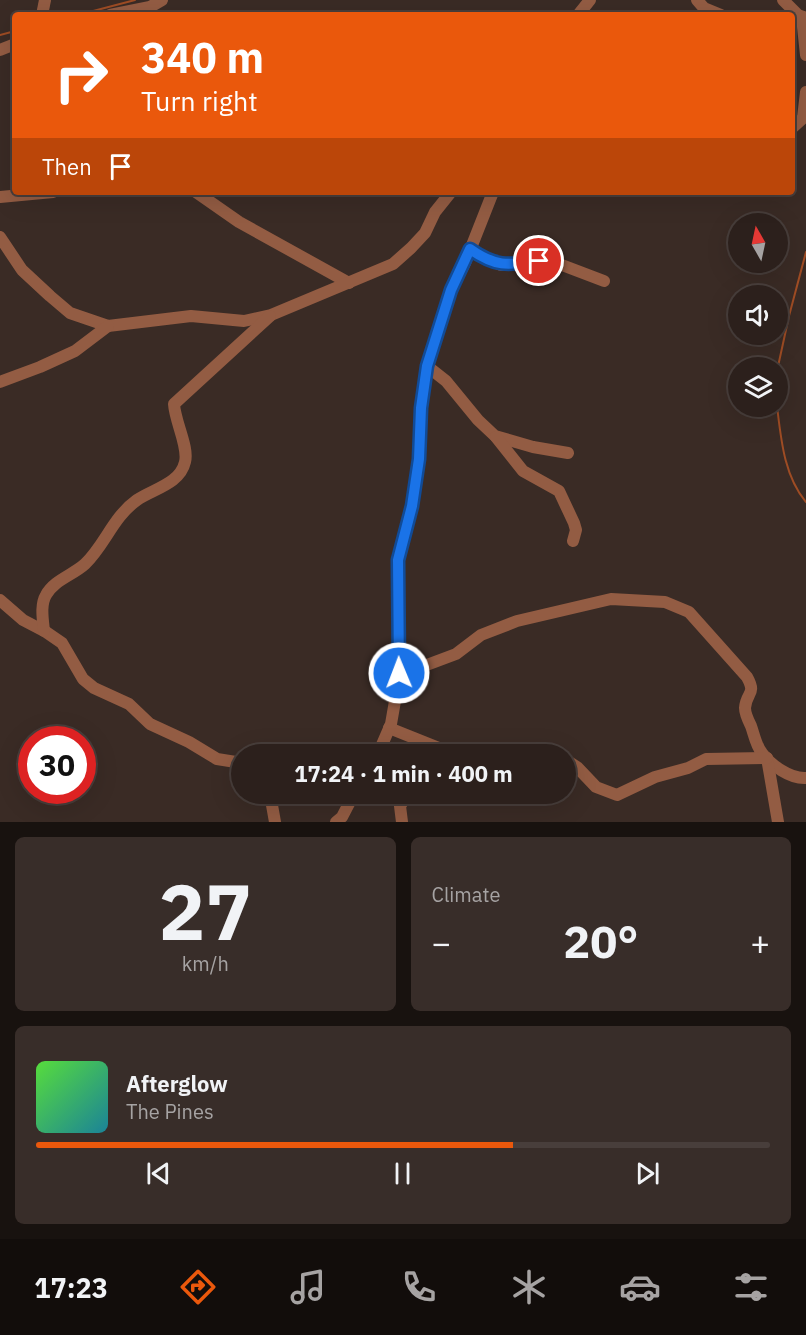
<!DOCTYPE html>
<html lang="en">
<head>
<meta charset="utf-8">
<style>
  :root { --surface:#2c201c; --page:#382d29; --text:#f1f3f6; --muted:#a6a3a3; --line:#483e3b; --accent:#ea580c }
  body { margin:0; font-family:"IBM Plex Sans",sans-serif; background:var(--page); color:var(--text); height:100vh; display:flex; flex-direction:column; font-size:22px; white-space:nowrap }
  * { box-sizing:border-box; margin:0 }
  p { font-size:20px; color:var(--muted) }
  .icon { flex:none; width:33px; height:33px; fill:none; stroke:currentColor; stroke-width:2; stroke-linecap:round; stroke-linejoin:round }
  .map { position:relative; height:822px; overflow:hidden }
  .sheet { display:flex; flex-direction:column; gap:15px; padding:15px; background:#18120f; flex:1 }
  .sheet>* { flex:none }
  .hud { position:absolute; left:12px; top:12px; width:783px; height:183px; border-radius:6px; box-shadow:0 6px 24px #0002,0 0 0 2px var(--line); background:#ea580c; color:#fff; overflow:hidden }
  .needle { width:39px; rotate:351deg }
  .buttons { position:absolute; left:728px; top:213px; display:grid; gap:12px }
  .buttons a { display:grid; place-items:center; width:60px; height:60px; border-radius:50%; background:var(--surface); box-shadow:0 6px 24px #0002,0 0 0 2px var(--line); font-size:30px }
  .speed { position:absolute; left:18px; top:726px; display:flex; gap:12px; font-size:30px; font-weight:700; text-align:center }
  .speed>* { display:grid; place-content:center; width:78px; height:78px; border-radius:50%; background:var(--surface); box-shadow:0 6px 24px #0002,0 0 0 2px var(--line); line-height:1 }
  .speed .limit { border:9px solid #d22; background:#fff; color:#111 }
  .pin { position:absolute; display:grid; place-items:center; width:51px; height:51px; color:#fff; margin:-26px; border:3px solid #fff; border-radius:50%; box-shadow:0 2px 6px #0007 }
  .me { position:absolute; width:66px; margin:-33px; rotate:359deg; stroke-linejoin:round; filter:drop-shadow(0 0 4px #0008) }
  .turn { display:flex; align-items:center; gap:21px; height:126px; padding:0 30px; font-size:27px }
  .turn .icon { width:78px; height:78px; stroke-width:2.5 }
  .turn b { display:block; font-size:42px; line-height:51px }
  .then { display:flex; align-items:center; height:57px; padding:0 30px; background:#0003; gap:12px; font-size:22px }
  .big { font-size:45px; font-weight:700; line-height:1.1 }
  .sheet .widget { flex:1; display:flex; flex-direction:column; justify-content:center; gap:9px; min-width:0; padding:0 21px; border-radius:9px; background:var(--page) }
  .sheet .dial { align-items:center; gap:0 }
  .dial b { font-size:78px; line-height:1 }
  .song { display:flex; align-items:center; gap:18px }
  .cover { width:72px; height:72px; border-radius:9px; background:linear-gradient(135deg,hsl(110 70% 55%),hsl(190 70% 35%)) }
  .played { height:6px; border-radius:3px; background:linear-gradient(90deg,var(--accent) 65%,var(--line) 65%) }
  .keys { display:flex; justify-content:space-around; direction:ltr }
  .heat { display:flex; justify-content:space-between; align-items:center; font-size:33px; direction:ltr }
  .sheet .tiles { flex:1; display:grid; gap:15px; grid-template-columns:1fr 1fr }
  .widget:last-child { grid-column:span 2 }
  .trip { position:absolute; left:231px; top:744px; width:345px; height:60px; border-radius:30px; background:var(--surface); box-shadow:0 6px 24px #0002,0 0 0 2px var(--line); font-weight:700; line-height:60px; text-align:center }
  .dock { display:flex; height:96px; justify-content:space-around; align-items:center; background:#120d0b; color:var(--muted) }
  .dock .icon { width:42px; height:42px }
  .dock .active { color:var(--accent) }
  .dock b { font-size:27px; color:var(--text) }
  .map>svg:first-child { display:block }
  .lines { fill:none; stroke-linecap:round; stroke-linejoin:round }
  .stream { stroke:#9e4c24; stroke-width:2 }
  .minor { stroke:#935c43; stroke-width:12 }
  .route-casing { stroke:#114b97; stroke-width:15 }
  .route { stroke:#1a73e8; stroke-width:10 }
</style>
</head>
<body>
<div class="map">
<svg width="806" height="822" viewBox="0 0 806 822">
  <rect width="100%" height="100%" fill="#3a2b25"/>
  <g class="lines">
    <!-- stream -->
    <g class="stream">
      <polyline points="78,15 135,0"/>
      <polyline points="0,35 15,31"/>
      <polyline points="777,371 789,316 806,252"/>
      <path d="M777,406C781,439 784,476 806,502"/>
    </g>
    <!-- minor -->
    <g class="minor">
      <polyline points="697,0 704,8 721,15"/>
      <polyline points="783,0 798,15 806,18"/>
      <polyline points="42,15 45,0"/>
      <polyline points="110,15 150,7 162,0"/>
      <polyline points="578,15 590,0"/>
      <polyline points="802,17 806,55"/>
      <polyline points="0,50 15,44"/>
      <polyline points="792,128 803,118 806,92"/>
      <polyline points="196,192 239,222 349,283"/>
      <polyline points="0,197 53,192"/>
      <polyline points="0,237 22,270 50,296 70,313 108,326 191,316 244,321 271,315 393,264 411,248 425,233 435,212 451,192"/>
      <polyline points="470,249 480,256 501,265 554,262 604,281"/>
      <polyline points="427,366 446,381 478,420 495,436 533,447 568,453"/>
      <polyline points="0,382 40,367 75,351 108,326"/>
      <polyline points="496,437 523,471 559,491 574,523 576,530 573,541"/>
      <polyline points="0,600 23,620 46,632 62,643 83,679 94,688 129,704 150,724 189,742 217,759 242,763"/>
      <path d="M44,631C43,620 40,605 46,595C54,580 73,575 85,564C105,545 113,517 137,500C153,489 180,484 185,462C189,447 175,422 174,404L270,316"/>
      <path d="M398,667L424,666L456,654L481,635L517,621L611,599L665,602L689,612L747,677C757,695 746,692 745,708C745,714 748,720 751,726C754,734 756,746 762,753C771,765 790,779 806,778"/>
      <polyline points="389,728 454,754"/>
      <polyline points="378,754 391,724 395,701 399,673 398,560 412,506 419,459 421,408 427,366 451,290 465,263 493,192"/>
      <polyline points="767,758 778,822"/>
      <polyline points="566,760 577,767 596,787 617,795 655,777 688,768 706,759 767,758"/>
      <polyline points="270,794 275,822"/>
      <polyline points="336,822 342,817 354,794"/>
      <polyline points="402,822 400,806 404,800 424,794"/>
    </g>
  </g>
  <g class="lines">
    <defs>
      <path id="route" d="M399,673L398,560L412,506L419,459L421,408L427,366L451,290L470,249C497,268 509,265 539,261"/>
    </defs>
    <!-- route casing -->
    <use href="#route" class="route-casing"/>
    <!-- route -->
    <use href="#route" class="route"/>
  </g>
</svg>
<div class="buttons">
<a><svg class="needle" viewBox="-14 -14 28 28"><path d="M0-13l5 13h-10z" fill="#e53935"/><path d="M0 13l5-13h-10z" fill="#a6a3a3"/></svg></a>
<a><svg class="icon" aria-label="sound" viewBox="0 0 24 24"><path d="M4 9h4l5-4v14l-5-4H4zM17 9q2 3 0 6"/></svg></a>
<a><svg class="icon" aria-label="layers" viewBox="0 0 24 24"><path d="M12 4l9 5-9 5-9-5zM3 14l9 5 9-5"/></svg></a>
</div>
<div class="speed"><div class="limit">30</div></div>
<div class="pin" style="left:539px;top:261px;background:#d93025"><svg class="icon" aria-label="arrive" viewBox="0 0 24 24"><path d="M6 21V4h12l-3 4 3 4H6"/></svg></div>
<svg class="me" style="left:399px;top:673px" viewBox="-20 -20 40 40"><circle r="17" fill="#1a73e8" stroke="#fff" stroke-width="3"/><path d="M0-11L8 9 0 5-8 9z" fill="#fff"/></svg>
<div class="trip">17:24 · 1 min · 400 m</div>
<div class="hud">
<div class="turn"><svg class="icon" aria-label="right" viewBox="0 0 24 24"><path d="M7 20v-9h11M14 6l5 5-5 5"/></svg><div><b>340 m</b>Turn right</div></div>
<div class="then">Then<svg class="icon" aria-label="arrive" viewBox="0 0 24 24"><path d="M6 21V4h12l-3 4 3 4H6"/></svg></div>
</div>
</div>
<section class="sheet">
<div class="tiles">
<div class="widget dial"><b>27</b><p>km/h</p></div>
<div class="widget"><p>Climate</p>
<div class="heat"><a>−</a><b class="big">20°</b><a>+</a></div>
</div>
<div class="widget">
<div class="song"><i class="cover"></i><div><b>Afterglow</b><p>The Pines</p></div></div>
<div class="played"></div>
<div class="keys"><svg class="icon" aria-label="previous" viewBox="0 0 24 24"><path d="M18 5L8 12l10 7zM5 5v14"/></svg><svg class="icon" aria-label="pause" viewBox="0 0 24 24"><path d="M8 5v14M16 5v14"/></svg><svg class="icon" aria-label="next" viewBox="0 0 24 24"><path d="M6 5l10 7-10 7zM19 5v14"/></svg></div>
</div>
</div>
</section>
<nav class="dock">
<b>17:23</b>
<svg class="icon active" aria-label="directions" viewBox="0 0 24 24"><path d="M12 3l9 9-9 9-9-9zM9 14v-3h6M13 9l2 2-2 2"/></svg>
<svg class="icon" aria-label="music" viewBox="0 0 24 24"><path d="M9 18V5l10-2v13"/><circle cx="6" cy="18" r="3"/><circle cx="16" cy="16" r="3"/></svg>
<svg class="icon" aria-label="phone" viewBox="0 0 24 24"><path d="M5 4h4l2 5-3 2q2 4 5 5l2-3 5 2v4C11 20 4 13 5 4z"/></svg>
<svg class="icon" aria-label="climate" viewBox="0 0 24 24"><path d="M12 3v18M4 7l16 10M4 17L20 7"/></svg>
<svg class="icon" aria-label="car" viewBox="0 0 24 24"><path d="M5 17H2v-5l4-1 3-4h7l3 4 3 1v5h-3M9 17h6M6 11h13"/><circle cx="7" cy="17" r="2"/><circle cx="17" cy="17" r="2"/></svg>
<svg class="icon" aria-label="filters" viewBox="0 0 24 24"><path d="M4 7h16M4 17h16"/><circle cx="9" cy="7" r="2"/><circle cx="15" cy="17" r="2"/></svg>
</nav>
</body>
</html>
